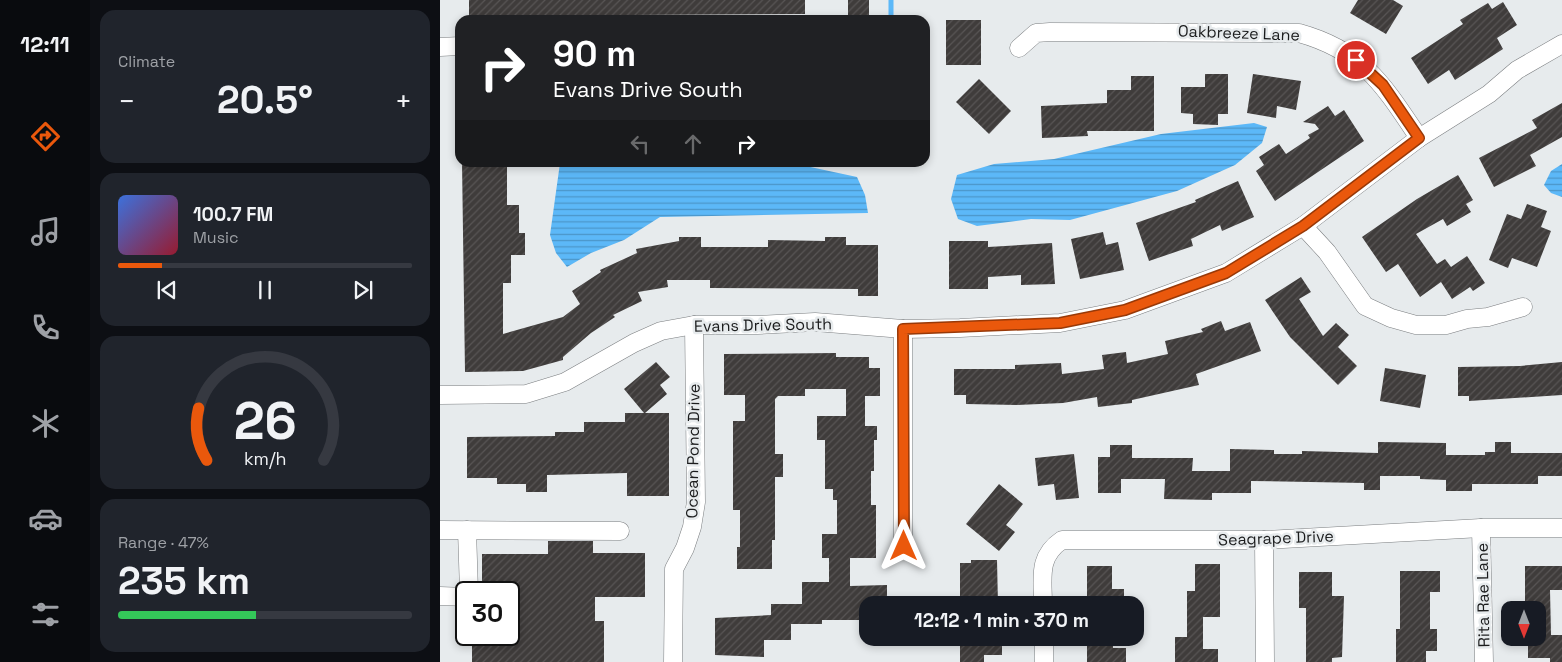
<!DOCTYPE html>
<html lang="en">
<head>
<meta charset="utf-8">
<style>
  :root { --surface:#171b24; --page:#20242c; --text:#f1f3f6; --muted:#9ea1a6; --line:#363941; --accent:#ea580c }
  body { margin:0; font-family:"Space Grotesk",sans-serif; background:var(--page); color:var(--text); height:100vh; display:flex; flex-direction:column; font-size:19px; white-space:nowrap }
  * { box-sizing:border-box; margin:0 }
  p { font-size:16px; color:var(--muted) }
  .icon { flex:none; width:28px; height:28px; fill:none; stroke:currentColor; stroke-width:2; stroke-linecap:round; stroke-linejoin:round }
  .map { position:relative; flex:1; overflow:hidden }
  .sheet { display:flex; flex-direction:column; gap:10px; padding:10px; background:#0d0f14; width:350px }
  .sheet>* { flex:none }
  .guide { position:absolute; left:15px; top:15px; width:475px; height:152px; border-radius:15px; box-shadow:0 2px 8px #0003; background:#202124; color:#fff; overflow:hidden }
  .needle { width:32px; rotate:180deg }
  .controls { position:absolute; left:1061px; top:601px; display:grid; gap:10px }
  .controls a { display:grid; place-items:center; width:45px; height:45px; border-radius:10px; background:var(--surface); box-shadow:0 2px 8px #0003; font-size:25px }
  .speed { position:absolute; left:15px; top:581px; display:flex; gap:10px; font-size:25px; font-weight:700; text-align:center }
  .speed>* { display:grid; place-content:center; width:65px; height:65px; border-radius:50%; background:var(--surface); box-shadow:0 2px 8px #0003; line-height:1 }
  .speed .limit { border:2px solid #111; border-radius:8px; background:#fff; color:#111 }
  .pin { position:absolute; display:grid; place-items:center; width:42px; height:42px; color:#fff; margin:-21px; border:2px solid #fff; border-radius:50%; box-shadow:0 1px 5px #0007 }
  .me { position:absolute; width:55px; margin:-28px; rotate:0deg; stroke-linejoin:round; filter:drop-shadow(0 0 4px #0008) }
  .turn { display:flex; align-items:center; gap:18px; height:105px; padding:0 15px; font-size:22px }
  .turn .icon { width:65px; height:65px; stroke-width:2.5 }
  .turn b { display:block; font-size:35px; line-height:42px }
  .lanes { display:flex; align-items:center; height:48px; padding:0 15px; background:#0003; justify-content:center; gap:25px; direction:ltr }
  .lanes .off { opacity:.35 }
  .big { font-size:38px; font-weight:600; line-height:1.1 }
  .sheet .card { flex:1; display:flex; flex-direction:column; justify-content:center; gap:8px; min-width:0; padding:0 18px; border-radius:15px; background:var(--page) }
  .sheet .dial { align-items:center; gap:0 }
  .dial svg { height:130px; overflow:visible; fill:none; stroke:var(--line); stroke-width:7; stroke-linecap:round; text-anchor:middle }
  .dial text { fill:var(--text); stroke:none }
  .song { display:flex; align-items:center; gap:15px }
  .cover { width:60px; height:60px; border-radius:8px; background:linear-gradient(135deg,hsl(220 70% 55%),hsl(350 70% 35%)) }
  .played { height:5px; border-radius:2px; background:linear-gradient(90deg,var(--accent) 15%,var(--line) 15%) }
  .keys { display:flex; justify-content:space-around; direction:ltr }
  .heat { display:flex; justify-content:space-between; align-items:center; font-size:28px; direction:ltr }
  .charge { height:8px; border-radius:4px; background:linear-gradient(90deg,#34c759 47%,var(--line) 0) }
  .trip { position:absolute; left:419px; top:596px; width:285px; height:50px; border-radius:15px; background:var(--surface); box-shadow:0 2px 8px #0003; font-weight:600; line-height:50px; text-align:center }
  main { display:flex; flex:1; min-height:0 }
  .dock { display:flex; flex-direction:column; width:90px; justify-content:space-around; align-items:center; background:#090b0e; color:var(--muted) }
  .dock .icon { width:35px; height:35px }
  .dock .on { color:var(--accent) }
  .dock b { font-size:22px; color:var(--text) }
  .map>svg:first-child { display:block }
  .water { fill:url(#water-rules) }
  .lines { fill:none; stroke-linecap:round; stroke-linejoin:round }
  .stream { stroke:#5cb8f8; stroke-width:5 }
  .building { fill:url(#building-hatch) }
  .minor-casing { stroke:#7b7e80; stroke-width:19 }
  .minor { stroke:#fff; stroke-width:18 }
  .route-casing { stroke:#983908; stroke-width:12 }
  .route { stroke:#ea580c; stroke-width:9 }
  .labels { text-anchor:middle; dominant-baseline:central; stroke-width:5; stroke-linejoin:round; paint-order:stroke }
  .street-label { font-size:16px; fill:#1b1c1d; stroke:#e7ebed }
</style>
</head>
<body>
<main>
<nav class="dock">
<b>12:11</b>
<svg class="icon on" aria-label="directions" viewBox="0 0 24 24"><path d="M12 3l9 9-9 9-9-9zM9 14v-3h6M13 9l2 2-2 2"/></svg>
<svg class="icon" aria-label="music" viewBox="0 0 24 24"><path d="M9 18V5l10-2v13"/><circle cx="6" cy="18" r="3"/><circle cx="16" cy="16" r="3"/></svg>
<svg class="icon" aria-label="phone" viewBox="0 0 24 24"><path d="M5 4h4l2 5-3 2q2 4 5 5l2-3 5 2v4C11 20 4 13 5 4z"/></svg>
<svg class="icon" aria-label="climate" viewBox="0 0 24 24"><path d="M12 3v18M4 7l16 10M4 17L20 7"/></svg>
<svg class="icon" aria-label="car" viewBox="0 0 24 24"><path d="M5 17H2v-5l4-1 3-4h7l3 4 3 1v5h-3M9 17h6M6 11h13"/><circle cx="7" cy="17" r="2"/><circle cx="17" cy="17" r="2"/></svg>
<svg class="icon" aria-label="filters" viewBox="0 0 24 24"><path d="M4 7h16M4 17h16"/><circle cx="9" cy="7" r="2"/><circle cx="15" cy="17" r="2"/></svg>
</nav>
<section class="sheet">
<div class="card"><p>Climate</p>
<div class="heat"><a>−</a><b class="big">20.5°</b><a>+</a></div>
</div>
<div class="card">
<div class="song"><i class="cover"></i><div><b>100.7 FM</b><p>Music</p></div></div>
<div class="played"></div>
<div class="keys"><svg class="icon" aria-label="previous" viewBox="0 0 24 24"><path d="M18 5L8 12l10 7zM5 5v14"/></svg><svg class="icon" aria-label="pause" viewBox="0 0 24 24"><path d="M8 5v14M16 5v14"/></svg><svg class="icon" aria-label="next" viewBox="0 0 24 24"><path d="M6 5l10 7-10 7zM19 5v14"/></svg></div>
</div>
<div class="card dial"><svg viewBox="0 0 100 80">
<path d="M14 69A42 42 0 1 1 86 69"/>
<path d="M14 69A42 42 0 0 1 9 37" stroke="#ea580c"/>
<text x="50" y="56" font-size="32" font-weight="700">26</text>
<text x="50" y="72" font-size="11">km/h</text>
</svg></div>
<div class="card"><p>Range · 47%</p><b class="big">235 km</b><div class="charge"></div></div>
</section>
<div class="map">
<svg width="1122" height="662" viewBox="0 0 1122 662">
  <defs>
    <pattern id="water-rules" width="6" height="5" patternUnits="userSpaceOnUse" patternTransform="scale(1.25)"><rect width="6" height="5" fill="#5cb8f8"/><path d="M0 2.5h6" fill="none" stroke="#4b95c8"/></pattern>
    <pattern id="building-hatch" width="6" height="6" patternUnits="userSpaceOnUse" patternTransform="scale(1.25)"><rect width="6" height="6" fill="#3f3c3b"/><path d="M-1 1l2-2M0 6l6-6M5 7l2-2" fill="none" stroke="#585555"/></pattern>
  </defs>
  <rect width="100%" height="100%" fill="#e7ebed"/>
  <!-- water -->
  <g class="water">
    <polygon points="814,123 827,127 822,143 795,165 737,191 630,220 591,219 537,226 518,219 511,199 517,175 554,164 614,159 721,134"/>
    <polygon points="120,163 347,162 417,177 425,195 428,213 220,217 184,240 151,253 127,267 116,253 110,235"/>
    <polygon points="1122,164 1122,197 1111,193 1104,185 1111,171"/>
  </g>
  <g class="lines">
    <!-- stream -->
    <polyline class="stream" points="451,0 451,20"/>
  </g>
  <!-- building -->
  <g class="building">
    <polygon points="29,0 365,0 365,14 192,15 192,17 163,18 79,16 79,19 29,20"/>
    <rect x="408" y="0" width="21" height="19"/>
    <polygon points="918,0 953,0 963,6 946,34 910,13"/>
    <polygon points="1063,2 1077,25 1057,38 1063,49 1015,80 1009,70 988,84 971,58 1023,24 1020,20 1048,3 1052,9"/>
    <rect x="506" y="20" width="35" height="45"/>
    <polygon points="765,74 788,74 788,114 778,114 778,125 753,124 753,114 741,113 741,87 765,87"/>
    <polygon points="813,74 861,81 856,110 837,106 836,118 807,113"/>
    <polygon points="691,76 714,76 714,131 647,131 648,136 602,138 601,106 667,103 667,90 691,90"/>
    <polygon points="539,79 571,111 549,134 516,102"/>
    <polygon points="1122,103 1122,137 1090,155 1096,166 1054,187 1039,158 1097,128 1092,120"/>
    <polygon points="888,106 895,116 904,110 924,141 835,201 816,171 824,165 819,157 839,144 846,154 870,138 868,135 879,129 875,124 863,122"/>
    <polygon points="22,162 67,162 67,205 79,205 79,233 85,233 85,255 71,255 71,283 63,283 63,334 123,317 140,304 132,291 161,272 160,270 197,253 196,249 239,241 239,237 261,237 261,247 328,247 328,240 385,241 385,237 406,237 406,245 438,245 438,296 418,296 418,289 270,288 270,280 227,280 228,287 198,292 202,301 173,315 175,317 151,333 123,357 123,360 83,371 25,372"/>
    <polygon points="1018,175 1033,200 1026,204 1031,212 1007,226 1003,219 976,234 997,264 1005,259 1011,267 1027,256 1045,283 1033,291 1030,287 1012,299 1001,282 980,297 958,264 946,272 922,237 977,199"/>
    <polygon points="798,181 814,217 782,231 780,225 751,239 753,246 709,261 696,223 756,202 755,200"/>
    <polygon points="1087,204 1107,211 1101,227 1111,231 1097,267 1072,258 1068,268 1049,260 1067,214 1081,219"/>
    <polygon points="663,232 666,245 678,242 684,270 640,279 631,239"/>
    <polygon points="509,241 548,241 548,247 612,243 615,284 581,285 581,275 548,277 548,289 509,289"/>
    <polygon points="861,277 871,292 859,299 883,336 896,323 909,335 898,347 917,366 898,385 850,337 825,300"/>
    <polygon points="781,321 785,331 810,322 821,351 756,374 759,385 692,400 692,403 658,407 657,397 623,403 577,405 526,404 526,395 514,395 514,369 575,369 575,365 621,363 622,374 664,369 662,355 686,352 687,363 728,354 725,341 763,332 761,329"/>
    <polygon points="396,353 396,357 429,357 429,368 440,368 440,396 425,396 425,426 437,426 437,440 434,440 434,471 431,471 431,505 436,505 436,558 410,558 410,586 447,585 447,605 428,605 428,620 382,620 382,624 351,624 351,640 324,640 324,657 275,655 275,618 331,615 331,604 362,604 362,582 389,582 389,558 382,558 382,534 397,534 397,500 393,500 393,489 385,489 385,440 377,440 377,416 406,416 406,389 365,389 365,396 338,396 335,399 335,454 343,454 343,477 335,477 335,540 332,540 332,569 297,569 297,547 300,547 300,510 293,510 293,421 305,421 305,395 284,395 284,354"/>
    <polygon points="216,362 230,377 220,385 227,394 205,413 229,413 229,496 187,496 187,473 107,475 107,492 86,492 86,484 57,484 57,478 27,478 27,437 115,436 115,432 144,432 144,422 185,422 185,413 204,413 184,389"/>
    <polygon points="1122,362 1122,395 1029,401 1029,396 1018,396 1018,367 1080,366"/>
    <polygon points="945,368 986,375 980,408 940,401"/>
    <polygon points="938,442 1006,443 1006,455 1045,455 1045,452 1055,452 1055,442 1071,442 1071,453 1122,453 1122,476 1098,476 1098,484 1032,484 1032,491 1006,491 1006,480 980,479 980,476 940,476 940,490 924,490 924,483 811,481 811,493 772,493 772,500 724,499 725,479 681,479 681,493 658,493 658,457 670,457 670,445 692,445 692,458 753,458 752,471 790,471 790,449 834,450 834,454 862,454 862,451 938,453"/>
    <polygon points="634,454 639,498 616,500 614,484 598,486 595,458"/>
    <polygon points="559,484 583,504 566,525 575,532 559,551 526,524"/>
    <polygon points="108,541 153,541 153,553 205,553 205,597 155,597 155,621 164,621 164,662 32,662 32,635 69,635 69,592 42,592 42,554 108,554"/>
    <polygon points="531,560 557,560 558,605 520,605 520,563 531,563"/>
    <polygon points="755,564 780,564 780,617 763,617 763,649 778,649 778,662 735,662 735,637 747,637 747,591 755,591"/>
    <polygon points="647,566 672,566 672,589 684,589 684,605 647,605"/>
    <polygon points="1085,566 1122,566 1122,590 1110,590 1111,635 1122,635 1122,662 1110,662 1110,658 1088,658 1088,638 1098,638 1098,610 1085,610"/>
    <polygon points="960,571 1000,571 1000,592 990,592 990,629 997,629 997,651 986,651 986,662 956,662 956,629 960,629"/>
    <polygon points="859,572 892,572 892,596 904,596 902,657 892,658 892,662 866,662 866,608 859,608"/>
    <polygon points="520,638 562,638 562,655 544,655 544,662 520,662"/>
    <polygon points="647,638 673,638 673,648 686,648 686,662 647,662"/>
  </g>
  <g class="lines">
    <defs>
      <g id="minor">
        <polyline points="0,47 20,46"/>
        <path d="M579,48L596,33L610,32L859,33C924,51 944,86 979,138"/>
        <polyline points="863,226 887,252 925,306 951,318 976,325 1006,325 1027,319 1048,317 1083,307"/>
        <polyline points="463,329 463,546"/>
        <polyline points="0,395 86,394 125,382 194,343 221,331 254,325 317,325 375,322 463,329 520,328 620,323 685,310 786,273 863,226 979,138 1049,94 1077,70 1122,44"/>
        <polyline points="1041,528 1044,662"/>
        <polyline points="0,530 180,531"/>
        <polyline points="27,530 29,592"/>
        <polyline points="824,540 825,662"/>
        <polyline points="0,596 26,597"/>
        <path d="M603,605C603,578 597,557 622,540H824L1041,528H1122"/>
        <polyline points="604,638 604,662"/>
        <polyline points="233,662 234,569 245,548 252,527 256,502 254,325"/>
      </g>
    </defs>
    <!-- minor casing -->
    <use href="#minor" class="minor-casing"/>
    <!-- minor -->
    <use href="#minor" class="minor"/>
  </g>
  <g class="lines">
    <defs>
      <polyline id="route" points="464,546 463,329 620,323 685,310 786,273 863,226 979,138 943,85 916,60"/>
    </defs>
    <!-- route casing -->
    <use href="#route" class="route-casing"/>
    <!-- route -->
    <use href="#route" class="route"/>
  </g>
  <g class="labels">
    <!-- street labels -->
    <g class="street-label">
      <text transform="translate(799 33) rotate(2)">Oakbreeze Lane</text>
      <text transform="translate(323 325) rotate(-1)">Evans Drive South</text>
      <text transform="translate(253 451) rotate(-89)">Ocean Pond Drive</text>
      <text transform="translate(836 538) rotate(-2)">Seagrape Drive</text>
      <text transform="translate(1043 595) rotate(-91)">Rita Rae Lane</text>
    </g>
  </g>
</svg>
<div class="controls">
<a><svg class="needle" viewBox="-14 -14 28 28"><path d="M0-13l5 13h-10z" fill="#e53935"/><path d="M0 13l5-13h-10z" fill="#9ea1a6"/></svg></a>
</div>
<div class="speed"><div class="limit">30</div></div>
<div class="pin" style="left:916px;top:60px;background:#d93025"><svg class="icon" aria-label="arrive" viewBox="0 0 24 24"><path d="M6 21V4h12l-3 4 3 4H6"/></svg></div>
<svg class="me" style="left:464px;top:546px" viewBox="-20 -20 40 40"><path d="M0-17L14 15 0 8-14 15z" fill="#ea580c" stroke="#fff" stroke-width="4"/></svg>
<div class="trip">12:12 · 1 min · 370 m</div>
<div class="guide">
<div class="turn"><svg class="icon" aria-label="right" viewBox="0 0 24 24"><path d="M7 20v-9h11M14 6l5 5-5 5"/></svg><div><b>90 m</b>Evans Drive South</div></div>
<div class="lanes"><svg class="icon off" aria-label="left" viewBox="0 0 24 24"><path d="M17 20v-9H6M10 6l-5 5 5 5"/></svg><svg class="icon off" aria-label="ahead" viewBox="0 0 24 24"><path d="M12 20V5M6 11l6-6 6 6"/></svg><svg class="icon" aria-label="right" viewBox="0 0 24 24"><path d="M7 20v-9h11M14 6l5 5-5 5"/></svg></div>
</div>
</div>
</main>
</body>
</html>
